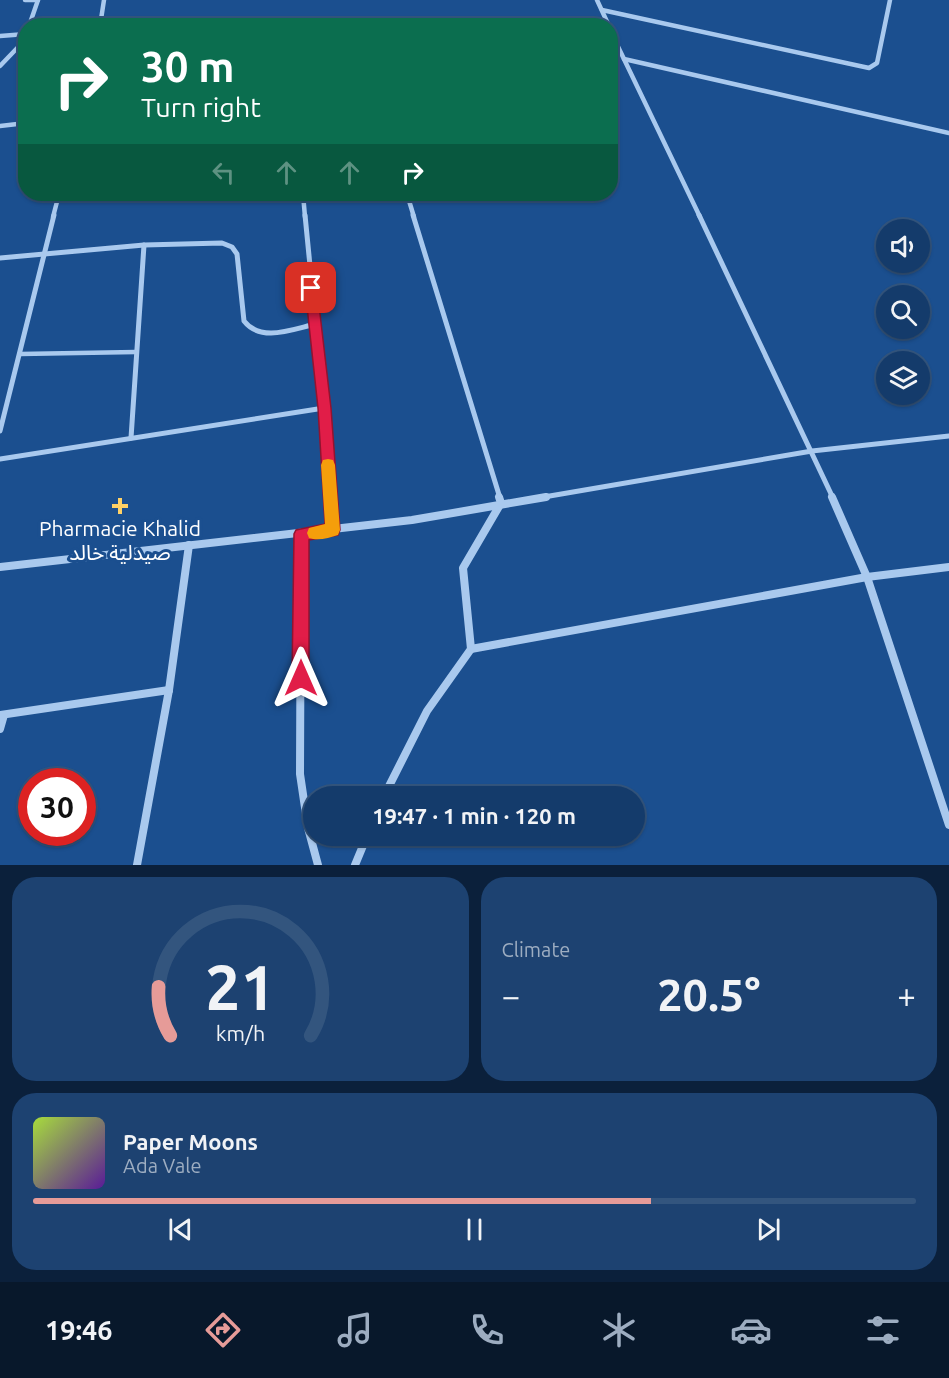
<!DOCTYPE html>
<html lang="en">
<head>
<meta charset="utf-8">
<style>
  :root { --surface:#143b6b; --page:#1d4271; --text:#f1f3f6; --muted:#9dadc1; --line:#33557e; --accent:#e69b98 }
  body { margin:0; font-family:Ubuntu,"Noto Sans Arabic",sans-serif; background:var(--page); color:var(--text); height:100vh; display:flex; flex-direction:column; font-size:22px; white-space:nowrap }
  * { box-sizing:border-box; margin:0 }
  p { font-size:20px; color:var(--muted) }
  .icon { flex:none; width:33px; height:33px; fill:none; stroke:currentColor; stroke-width:2; stroke-linecap:round; stroke-linejoin:round }
  .map { position:relative; height:865px; overflow:hidden }
  .details { display:flex; flex-direction:column; gap:12px; padding:12px; background:#0b203b; flex:1 }
  .details>* { flex:none }
  .banner { position:absolute; left:18px; top:18px; width:600px; height:183px; border-radius:24px; box-shadow:0 2px 4px #0004,0 0 0 2px var(--line); background:#0b6e4f; color:#fff; overflow:hidden }
  .buttons { position:absolute; left:876px; top:219px; display:grid; gap:12px }
  .buttons a { display:grid; place-items:center; width:54px; height:54px; border-radius:50%; background:var(--surface); box-shadow:0 2px 4px #0004,0 0 0 2px var(--line); font-size:30px }
  .speed { position:absolute; left:18px; top:768px; display:flex; gap:12px; font-size:30px; font-weight:700; text-align:center }
  .speed>* { display:grid; place-content:center; width:78px; height:78px; border-radius:50%; background:var(--surface); box-shadow:0 2px 4px #0004,0 0 0 2px var(--line); line-height:1 }
  .speed .limit { border:9px solid #d22; background:#fff; color:#111 }
  .pin { position:absolute; display:grid; place-items:center; width:51px; height:51px; color:#fff; margin:-26px; border-radius:12px; box-shadow:0 3px 9px #0006 }
  .me { position:absolute; width:66px; margin:-33px; rotate:0deg; stroke-linejoin:round; filter:drop-shadow(0 0 4px #0008) }
  .turn { display:flex; align-items:center; gap:21px; height:126px; padding:0 24px; font-size:27px }
  .turn .icon { width:78px; height:78px; stroke-width:2.5 }
  .turn b { display:block; font-size:42px; line-height:51px }
  .lanes { display:flex; align-items:center; height:57px; padding:0 24px; background:#0003; justify-content:center; gap:30px; direction:ltr }
  .lanes .off { opacity:.35 }
  .big { font-size:45px; font-weight:700; line-height:1.1 }
  .details .card { flex:1; display:flex; flex-direction:column; justify-content:center; gap:9px; min-width:0; padding:0 21px; border-radius:24px; background:var(--page) }
  .details .dial { align-items:center; gap:0 }
  .dial svg { height:156px; overflow:visible; fill:none; stroke:var(--line); stroke-width:7; stroke-linecap:round; text-anchor:middle }
  .dial text { fill:var(--text); stroke:none }
  .song { display:flex; align-items:center; gap:18px }
  .cover { width:72px; height:72px; border-radius:9px; background:linear-gradient(135deg,hsl(80 70% 55%),hsl(270 70% 35%)) }
  .played { height:6px; border-radius:3px; background:linear-gradient(90deg,var(--accent) 70%,var(--line) 70%) }
  .keys { display:flex; justify-content:space-around; direction:ltr }
  .heat { display:flex; justify-content:space-between; align-items:center; font-size:33px; direction:ltr }
  .details .tiles { flex:1; display:grid; gap:12px; grid-template-columns:1fr 1fr }
  .card:last-child { grid-column:span 2 }
  .trip { position:absolute; left:303px; top:786px; width:342px; height:60px; border-radius:30px; background:var(--surface); box-shadow:0 2px 4px #0004,0 0 0 2px var(--line); font-weight:700; line-height:60px; text-align:center }
  .tab-bar { display:flex; height:96px; justify-content:space-around; align-items:center; background:#08182b; color:var(--muted) }
  .tab-bar .icon { width:42px; height:42px }
  .tab-bar .selected { color:var(--accent) }
  .tab-bar b { font-size:27px; color:var(--text) }
  .map>svg:first-child { display:block }
  .lines { fill:none; stroke-linecap:round; stroke-linejoin:round }
  .pedestrian { stroke:#a9c9ee; stroke-width:4.5 }
  .minor-far2 { stroke:#a9c9ee; stroke-width:4.5 }
  .minor-far1 { stroke:#a9c9ee; stroke-width:5 }
  .minor { stroke:#a9c9ee; stroke-width:8 }
  .route { fill:#e11d48; stroke:#92132f; stroke-width:1.5 }
  .slow { fill:#f59e0b }
  .poi-dot { fill:#ffd166; stroke:#1b4f8f; stroke-width:2 }
  .labels { text-anchor:middle; dominant-baseline:central; stroke-width:6; stroke-linejoin:round; paint-order:stroke }
  .poi-label { font-size:21px; fill:#fff; stroke:#1b4f8f }
</style>
</head>
<body>
<div class="map">
<svg width="949" height="865" viewBox="0 0 949 865">
  <rect width="100%" height="100%" fill="#1b4f8f"/>
  <g class="lines">
    <!-- pedestrian -->
    <polyline class="pedestrian" points="20,354 136,352"/>
    <!-- minor-far2 -->
    <g class="minor-far2">
      <polyline points="25,0 38,0"/>
      <polyline points="597,0 609,26"/>
      <polyline points="602,10 869,68 877,63 890,0"/>
      <polyline points="29,26 38,0"/>
      <polyline points="100,26 104,0"/>
      <polyline points="610,30 700,217"/>
      <polyline points="0,36 26,34"/>
      <polyline points="624,59 949,133"/>
      <polyline points="0,66 22,43 26,34"/>
      <polyline points="0,126 26,123"/>
      <polyline points="303,194 305,217"/>
      <polyline points="407,194 414,217"/>
      <polyline points="53,217 59,194"/>
    </g>
    <!-- minor-far1 -->
    <g class="minor-far1">
      <polyline points="305,215 324,408 330,498"/>
      <polyline points="413,215 500,498"/>
      <polyline points="699,215 833,498"/>
      <path d="M0,258L144,245L222,243L232,247L237,254L244,321C261,343 293,329 316,324"/>
      <polyline points="0,431 54,215"/>
      <polyline points="131,438 144,245"/>
      <polyline points="0,459 324,408"/>
      <polyline points="538,498 812,451 949,436"/>
    </g>
    <!-- minor -->
    <g class="minor">
      <polyline points="330,497 332,530"/>
      <polyline points="832,497 867,577 949,825"/>
      <polyline points="301,534 300,774 308,828 318,865"/>
      <polyline points="0,567 412,520 546,497"/>
      <polyline points="471,649 867,577 949,567"/>
      <polyline points="0,715 169,690"/>
      <polyline points="0,729 4,715"/>
      <polyline points="384,796 427,711 471,649 463,568 501,503 499,497"/>
      <polyline points="137,865 169,690 189,545"/>
      <polyline points="355,865 367,836"/>
    </g>
  </g>
  <!-- route -->
  <polygon class="route" points="311,283 317,288 331,408 340,530 338,535 309,540 309,678 306,684 301,686 295,684 292,678 294,534 296,530 325,524 318,408 305,288"/>
  <!-- slow -->
  <path class="slow" d="M328,459L333,460L335,465L340,530L338,535C329,538 318,541 309,538L307,533L309,528L325,524L321,465L323,460Z"/>
  <!-- markers -->
  <path class="poi-dot" d="M117 497h6v6h6v6h-6v6h-6v-6h-6v-6h6z"/>
  <g class="labels">
    <!-- poi labels -->
    <g class="poi-label">
      <text x="120" y="528">Pharmacie Khalid<tspan x="120" dy="24">صيدلية خالد</tspan></text>
    </g>
  </g>
</svg>
<div class="buttons">
<a><svg class="icon" aria-label="sound" viewBox="0 0 24 24"><path d="M4 9h4l5-4v14l-5-4H4zM17 9q2 3 0 6"/></svg></a>
<a><svg class="icon" aria-label="search" viewBox="0 0 24 24"><circle cx="10" cy="10" r="6"/><path d="M15 15l6 6"/></svg></a>
<a><svg class="icon" aria-label="layers" viewBox="0 0 24 24"><path d="M12 4l9 5-9 5-9-5zM3 14l9 5 9-5"/></svg></a>
</div>
<div class="speed"><div class="limit">30</div></div>
<div class="pin" style="left:311px;top:288px;background:#d93025"><svg class="icon" aria-label="arrive" viewBox="0 0 24 24"><path d="M6 21V4h12l-3 4 3 4H6"/></svg></div>
<svg class="me" style="left:301px;top:678px" viewBox="-20 -20 40 40"><path d="M0-17L14 15 0 8-14 15z" fill="#e11d48" stroke="#fff" stroke-width="4"/></svg>
<div class="trip">19:47 · 1 min · 120 m</div>
<div class="banner">
<div class="turn"><svg class="icon" aria-label="right" viewBox="0 0 24 24"><path d="M7 20v-9h11M14 6l5 5-5 5"/></svg><div><b>30 m</b>Turn right</div></div>
<div class="lanes"><svg class="icon off" aria-label="left" viewBox="0 0 24 24"><path d="M17 20v-9H6M10 6l-5 5 5 5"/></svg><svg class="icon off" aria-label="ahead" viewBox="0 0 24 24"><path d="M12 20V5M6 11l6-6 6 6"/></svg><svg class="icon off" aria-label="ahead" viewBox="0 0 24 24"><path d="M12 20V5M6 11l6-6 6 6"/></svg><svg class="icon" aria-label="right" viewBox="0 0 24 24"><path d="M7 20v-9h11M14 6l5 5-5 5"/></svg></div>
</div>
</div>
<section class="details">
<div class="tiles">
<div class="card dial"><svg viewBox="0 0 100 80">
<path d="M14 69A42 42 0 1 1 86 69"/>
<path d="M14 69A42 42 0 0 1 8 44" stroke="#e69b98"/>
<text x="50" y="56" font-size="32" font-weight="700">21</text>
<text x="50" y="72" font-size="11">km/h</text>
</svg></div>
<div class="card"><p>Climate</p>
<div class="heat"><a>−</a><b class="big">20.5°</b><a>+</a></div>
</div>
<div class="card">
<div class="song"><i class="cover"></i><div><b>Paper Moons</b><p>Ada Vale</p></div></div>
<div class="played"></div>
<div class="keys"><svg class="icon" aria-label="previous" viewBox="0 0 24 24"><path d="M18 5L8 12l10 7zM5 5v14"/></svg><svg class="icon" aria-label="pause" viewBox="0 0 24 24"><path d="M8 5v14M16 5v14"/></svg><svg class="icon" aria-label="next" viewBox="0 0 24 24"><path d="M6 5l10 7-10 7zM19 5v14"/></svg></div>
</div>
</div>
</section>
<nav class="tab-bar">
<b>19:46</b>
<svg class="icon selected" aria-label="directions" viewBox="0 0 24 24"><path d="M12 3l9 9-9 9-9-9zM9 14v-3h6M13 9l2 2-2 2"/></svg>
<svg class="icon" aria-label="music" viewBox="0 0 24 24"><path d="M9 18V5l10-2v13"/><circle cx="6" cy="18" r="3"/><circle cx="16" cy="16" r="3"/></svg>
<svg class="icon" aria-label="phone" viewBox="0 0 24 24"><path d="M5 4h4l2 5-3 2q2 4 5 5l2-3 5 2v4C11 20 4 13 5 4z"/></svg>
<svg class="icon" aria-label="climate" viewBox="0 0 24 24"><path d="M12 3v18M4 7l16 10M4 17L20 7"/></svg>
<svg class="icon" aria-label="car" viewBox="0 0 24 24"><path d="M5 17H2v-5l4-1 3-4h7l3 4 3 1v5h-3M9 17h6M6 11h13"/><circle cx="7" cy="17" r="2"/><circle cx="17" cy="17" r="2"/></svg>
<svg class="icon" aria-label="filters" viewBox="0 0 24 24"><path d="M4 7h16M4 17h16"/><circle cx="9" cy="7" r="2"/><circle cx="15" cy="17" r="2"/></svg>
</nav>
</body>
</html>
